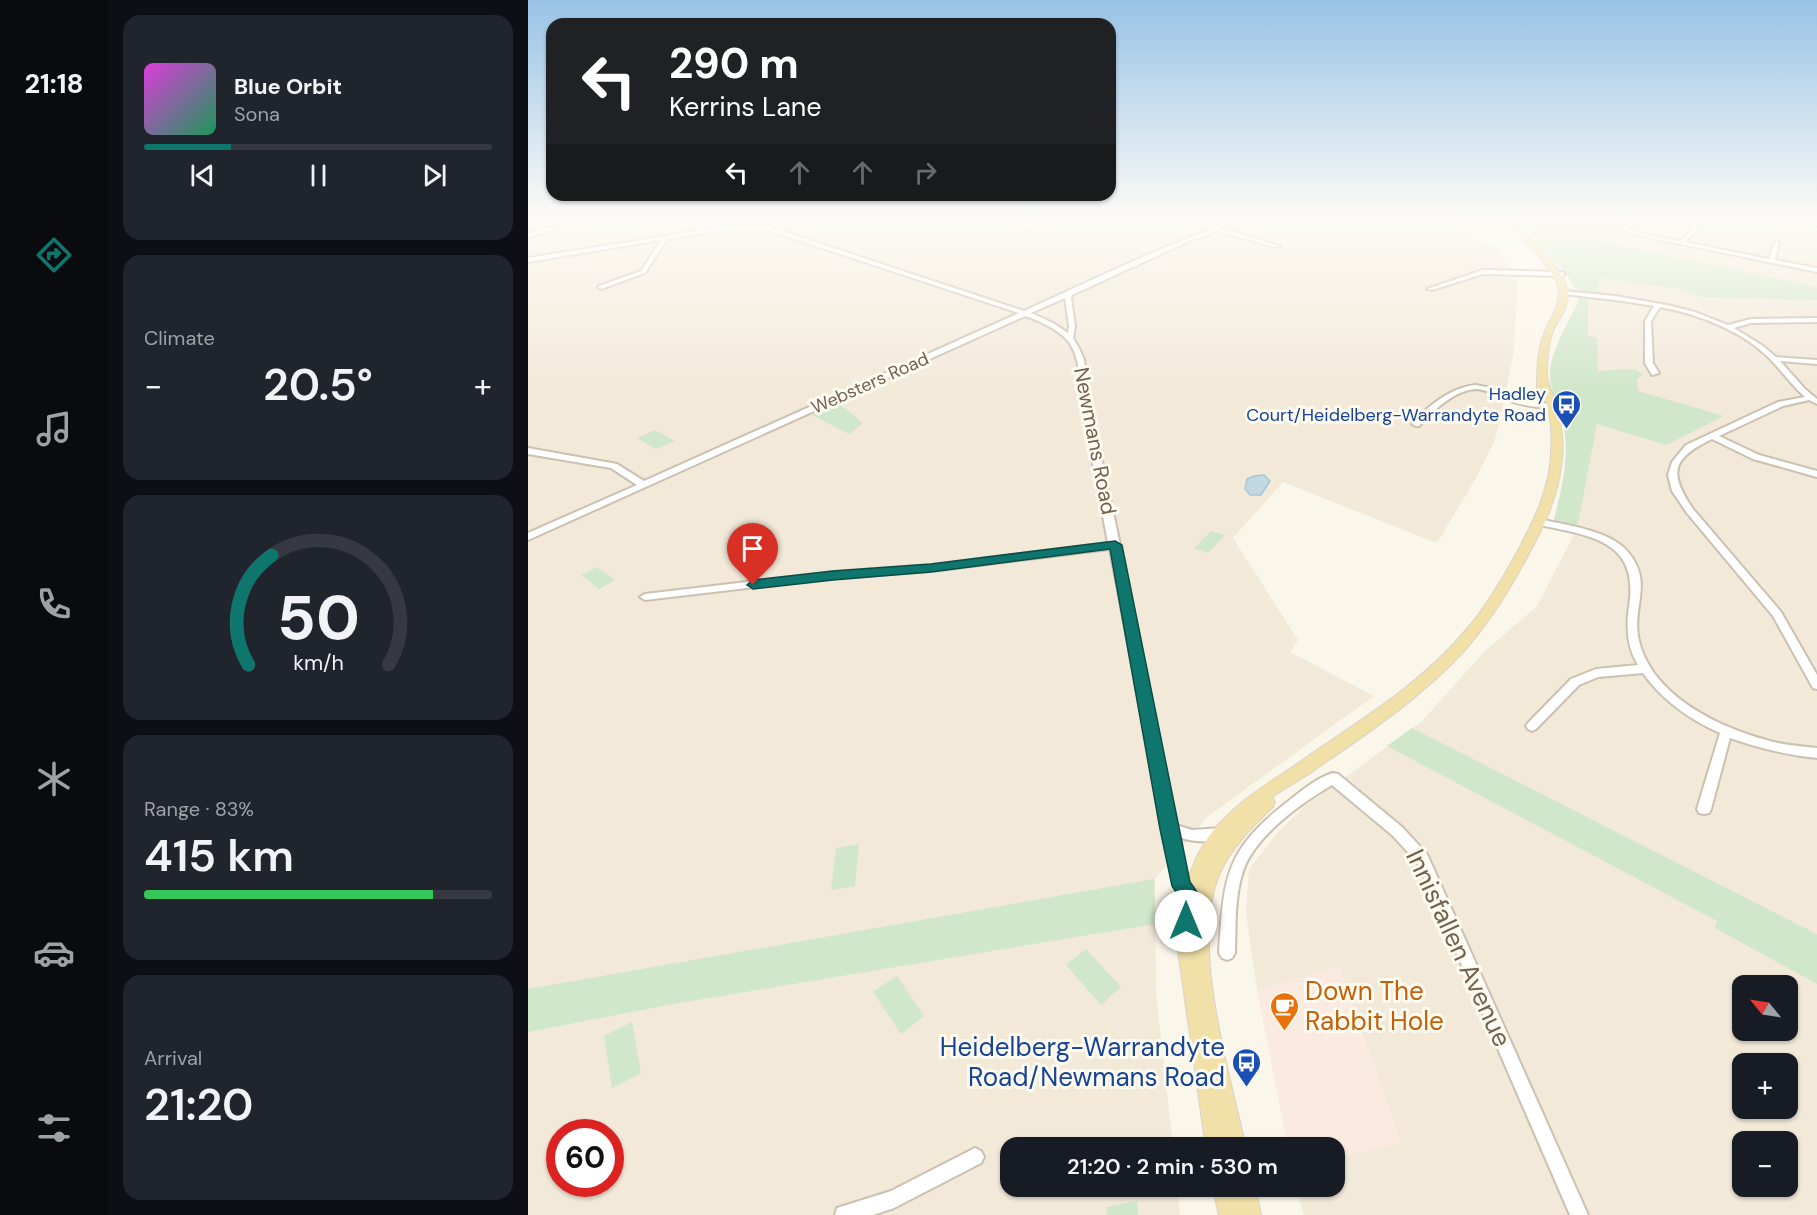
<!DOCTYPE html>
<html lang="en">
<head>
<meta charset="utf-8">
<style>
  :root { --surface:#171b24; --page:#20242c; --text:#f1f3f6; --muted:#9ea1a6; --line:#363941; --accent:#0f766e }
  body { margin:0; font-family:"DM Sans",sans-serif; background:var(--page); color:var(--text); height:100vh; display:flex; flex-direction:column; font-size:22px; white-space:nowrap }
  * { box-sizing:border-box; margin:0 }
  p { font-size:20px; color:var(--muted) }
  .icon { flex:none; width:33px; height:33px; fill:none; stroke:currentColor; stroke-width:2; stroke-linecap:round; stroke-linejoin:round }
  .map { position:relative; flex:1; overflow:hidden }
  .drawer { display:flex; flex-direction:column; gap:15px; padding:15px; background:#0d0f14; width:420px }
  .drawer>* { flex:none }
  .hud { position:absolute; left:18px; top:18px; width:570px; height:183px; border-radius:18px; box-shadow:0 2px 4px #0004; background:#202124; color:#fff; overflow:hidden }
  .needle { width:39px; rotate:300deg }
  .fabs { position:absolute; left:1204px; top:975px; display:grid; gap:12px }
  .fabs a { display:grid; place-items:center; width:66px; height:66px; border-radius:12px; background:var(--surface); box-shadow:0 2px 4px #0004; font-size:30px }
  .speed { position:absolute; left:18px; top:1119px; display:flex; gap:12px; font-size:30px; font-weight:700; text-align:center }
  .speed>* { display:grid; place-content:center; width:78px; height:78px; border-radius:50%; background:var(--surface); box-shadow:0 2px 4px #0004; line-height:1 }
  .speed .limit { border:9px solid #d22; background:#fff; color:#111 }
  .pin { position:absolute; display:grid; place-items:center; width:51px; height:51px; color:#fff; margin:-62px -26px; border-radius:50% 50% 50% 0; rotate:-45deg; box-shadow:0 0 6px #0007 }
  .pin .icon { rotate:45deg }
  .me { position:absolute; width:66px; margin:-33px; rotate:0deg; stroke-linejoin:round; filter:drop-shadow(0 0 4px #0008) }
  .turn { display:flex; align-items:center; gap:21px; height:126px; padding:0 24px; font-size:27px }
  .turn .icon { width:78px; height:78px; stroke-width:2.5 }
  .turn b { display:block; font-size:42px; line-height:51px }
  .lanes { display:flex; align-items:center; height:57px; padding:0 24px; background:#0003; justify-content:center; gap:30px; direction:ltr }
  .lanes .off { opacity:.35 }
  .big { font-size:45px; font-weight:600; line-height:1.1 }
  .drawer .tile { flex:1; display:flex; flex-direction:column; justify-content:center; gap:9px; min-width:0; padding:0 21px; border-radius:18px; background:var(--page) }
  .drawer .dial { align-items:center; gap:0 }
  .dial svg { height:156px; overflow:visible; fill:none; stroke:var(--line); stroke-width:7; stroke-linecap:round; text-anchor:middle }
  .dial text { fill:var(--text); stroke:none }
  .song { display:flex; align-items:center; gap:18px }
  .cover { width:72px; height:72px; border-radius:9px; background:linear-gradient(135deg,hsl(300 70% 55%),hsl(150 70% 35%)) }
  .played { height:6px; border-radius:3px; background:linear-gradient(90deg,var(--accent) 25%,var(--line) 25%) }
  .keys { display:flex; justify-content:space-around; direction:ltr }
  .heat { display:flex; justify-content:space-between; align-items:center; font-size:33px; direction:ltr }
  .charge { height:9px; border-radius:4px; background:linear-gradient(90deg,#34c759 83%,var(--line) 0) }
  .trip { position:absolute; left:472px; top:1137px; width:345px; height:60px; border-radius:18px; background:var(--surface); box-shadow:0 2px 4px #0004; font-weight:600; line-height:60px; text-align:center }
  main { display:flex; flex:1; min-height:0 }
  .tab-bar { display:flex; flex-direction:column; width:108px; justify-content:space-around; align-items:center; background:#090b0e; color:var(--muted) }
  .tab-bar .icon { width:42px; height:42px }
  .tab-bar .selected { color:var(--accent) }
  .tab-bar b { font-size:27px; color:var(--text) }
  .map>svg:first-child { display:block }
  .residential { fill:#f2e9d9; fill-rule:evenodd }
  .commercial { fill:#faeadf }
  .green { fill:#d1e7c9 }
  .water { fill:#c0d9e3; stroke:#a7c7d3; stroke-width:1.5 }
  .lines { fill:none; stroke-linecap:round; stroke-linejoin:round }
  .minor-casing { stroke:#ccc0b0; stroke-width:4 }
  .major-casing { stroke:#d8d3ce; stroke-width:2 }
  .minor { fill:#fff; fill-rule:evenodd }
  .major { fill:#f2e0a9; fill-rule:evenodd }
  .route { fill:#0f766e; stroke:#0a4d48; stroke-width:1.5 }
  .labels { text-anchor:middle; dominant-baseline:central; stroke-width:6; stroke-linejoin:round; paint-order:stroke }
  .far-street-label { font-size:18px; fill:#73614f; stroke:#fdfaf0 }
  .far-transit-label { font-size:18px; fill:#164399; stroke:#fdfaf0; text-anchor:end }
  .street-label { font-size:21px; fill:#73614f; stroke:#fdfaf0 }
  .near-street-label { font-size:26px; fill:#73614f; stroke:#fdfaf0 }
  .near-food-label { font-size:26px; fill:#c56008; stroke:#fdfaf0; text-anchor:start }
  .near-transit-label { font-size:26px; fill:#164399; stroke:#fdfaf0; text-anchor:end }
</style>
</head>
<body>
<main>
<nav class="tab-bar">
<b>21:18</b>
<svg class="icon selected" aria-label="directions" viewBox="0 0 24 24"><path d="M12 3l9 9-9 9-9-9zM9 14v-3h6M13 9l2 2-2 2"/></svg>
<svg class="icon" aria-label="music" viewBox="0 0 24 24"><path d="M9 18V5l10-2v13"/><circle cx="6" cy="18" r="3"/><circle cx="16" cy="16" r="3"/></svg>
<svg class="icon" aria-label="phone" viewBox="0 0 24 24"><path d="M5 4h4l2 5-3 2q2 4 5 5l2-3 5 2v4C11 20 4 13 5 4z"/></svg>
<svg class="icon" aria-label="climate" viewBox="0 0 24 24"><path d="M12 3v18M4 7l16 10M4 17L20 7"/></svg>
<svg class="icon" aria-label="car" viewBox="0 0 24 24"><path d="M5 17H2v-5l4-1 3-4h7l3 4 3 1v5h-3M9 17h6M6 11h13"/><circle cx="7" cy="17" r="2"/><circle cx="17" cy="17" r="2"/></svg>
<svg class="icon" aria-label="filters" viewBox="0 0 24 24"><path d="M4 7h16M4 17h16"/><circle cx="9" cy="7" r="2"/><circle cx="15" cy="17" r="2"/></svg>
</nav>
<section class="drawer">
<div class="tile">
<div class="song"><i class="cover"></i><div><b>Blue Orbit</b><p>Sona</p></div></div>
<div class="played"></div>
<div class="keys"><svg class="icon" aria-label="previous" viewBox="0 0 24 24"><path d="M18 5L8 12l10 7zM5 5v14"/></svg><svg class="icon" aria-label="pause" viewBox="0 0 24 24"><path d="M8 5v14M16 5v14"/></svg><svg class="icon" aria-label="next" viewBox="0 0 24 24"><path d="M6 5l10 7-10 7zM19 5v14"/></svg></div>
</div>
<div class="tile"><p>Climate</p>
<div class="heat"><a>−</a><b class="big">20.5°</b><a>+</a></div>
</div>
<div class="tile dial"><svg viewBox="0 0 100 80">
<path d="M14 69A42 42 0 1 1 86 69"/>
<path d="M14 69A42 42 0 0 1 26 13" stroke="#0f766e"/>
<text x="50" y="56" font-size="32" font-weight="700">50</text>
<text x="50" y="72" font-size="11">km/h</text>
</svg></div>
<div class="tile"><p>Range · 83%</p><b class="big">415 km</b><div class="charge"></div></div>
<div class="tile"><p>Arrival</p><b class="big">21:20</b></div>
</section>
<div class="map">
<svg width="1289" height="1215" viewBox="0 0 1289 1215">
  <rect width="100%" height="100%" fill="#fbf6ea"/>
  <!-- residential -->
  <g class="residential">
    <path d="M0,220H930L947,241L968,247L990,278L986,351L971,424L966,442L948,478L909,543L755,482L705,538L770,640L762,652L846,696L679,817L627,879L628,993L645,1147L483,1148V1186L649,1187L652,1215H0ZM32,1132H82V1184H32Z"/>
    <path d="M1082,220H1289V1215H776L768,1187L807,1186V1157L873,1143L811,967L729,990L718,913L721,869L752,830L776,807L893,722L957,651L1009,606L1049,529L1060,336V293L1072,294L1070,277L1082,244L1068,240L1096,233ZM1215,986H1260V1030H1215ZM1215,1064H1260V1108H1215ZM1215,1142H1260V1186H1215Z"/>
  </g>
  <!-- commercial -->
  <polygon class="commercial" points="811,967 873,1143 807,1157 807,1148 760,1147 729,990"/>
  <!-- green -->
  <g class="green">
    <polygon points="992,220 1082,220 1096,233 1069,241 1289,287 1289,300 1174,297 1155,290 1070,277 1072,294 1056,292 1047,288 1039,275"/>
    <path d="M1052,297H1060V336L1069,338L1070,371L1107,369L1115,375L1109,379L1110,391L1196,416L1138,445L1069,424L1049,529L1025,523C1034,488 1043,454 1034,418C1031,405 1023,392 1022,378C1019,356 1043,318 1052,297Z"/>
    <polygon points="310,403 335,423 321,434 284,415"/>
    <polygon points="127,430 147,441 128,449 109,438"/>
    <polygon points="683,531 697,535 680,553 666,548"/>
    <polygon points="69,567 87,580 71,589 53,575"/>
    <polygon points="884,728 1289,934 1289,984 1187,928 1189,921 859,746"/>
    <polygon points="331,844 327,886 303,890 308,848"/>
    <polygon points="626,879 627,924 145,1004 0,1032 0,989"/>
    <polygon points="558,949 593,987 573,1005 538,965"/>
    <polygon points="369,976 396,1016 373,1034 345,992"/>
    <polygon points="104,1022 113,1073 84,1088 76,1036"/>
    <polygon points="609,1201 610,1215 579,1215 578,1207"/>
  </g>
  <!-- water -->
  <polygon class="water" points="736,475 742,481 733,495 722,495 717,489 719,479 726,476"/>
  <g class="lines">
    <defs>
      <g id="minor">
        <polygon points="51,220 60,220 0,237 0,233"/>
        <path d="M474,220L504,224L516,220H523C509,231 489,227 474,220Z"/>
        <path d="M680,220L700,221V223L693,228L752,246L747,247L690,231L666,239L544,295L543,298L547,326L545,338L552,350L556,360L562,405L592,545L591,547L648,825L664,830L693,828L698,830L700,834L698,838C683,843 665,842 650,837L659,883L672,894L674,899L672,904L667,905C659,902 650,894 646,886L582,549L403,571L305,578L117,600L112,597L117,594L305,572L403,565L580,543C572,498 562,453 555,408C551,387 554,359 540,341C530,329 512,321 497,316L0,540V533L109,485L83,468L0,454V448L89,464L116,481L491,313L239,230H200L139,239L117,273L73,289L70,287L71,286L113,271L133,240L0,262V258L200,226H239L496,311C558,283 620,252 685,229V227L692,224ZM537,298L541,326L540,333L525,323L503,313Z"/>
        <path d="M1085,220C1093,220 1096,225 1103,229C1118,236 1136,238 1152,241L1163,231L1162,227L1165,225L1168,227L1169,231L1157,242L1241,259L1246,243L1251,242L1247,260L1289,268V272L1113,236L1097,230Z"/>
        <polygon points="1251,220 1289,222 1289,226 1254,222"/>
        <polygon points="955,270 1034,272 1037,274 1034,276 955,274 904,290 899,289"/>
        <path d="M1036,291L1087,296L1139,305L1167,312L1200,325L1223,319L1289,318V322L1223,323L1206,328L1235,346L1248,357L1289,360V364L1252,361L1277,389L1289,399V404L1281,400L1255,406L1191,436L1231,455L1289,471V477L1225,459L1184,439C1144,458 1140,473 1165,509L1253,612L1289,675V689L1285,688L1245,616L1159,513L1144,491L1140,475L1144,462L1158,445L1250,402L1277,397C1262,384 1252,368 1238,355C1210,329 1169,314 1132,307L1123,321L1125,363L1131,373L1124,375L1117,363V321L1126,306L1087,300L1034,294V292Z"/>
        <path d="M947,385L964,388L990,398L1025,405L1029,407L1025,409C1010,407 994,406 979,400C969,396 960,390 949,389C927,389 905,411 891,426H888L884,424C900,406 922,388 947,385Z"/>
        <path d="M1011,519C1037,525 1082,530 1100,552C1125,582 1105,604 1110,636C1120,692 1185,725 1235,739C1252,745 1271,746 1289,748V758C1259,755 1231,748 1202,738L1183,809L1181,813L1176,814L1171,813L1169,809L1192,733C1161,719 1135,701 1115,673L1070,677L1051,685L1008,729L1004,731L1000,729L998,726L1000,723L1043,679L1068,669L1110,665C1099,648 1098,627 1101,606C1112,538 1059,536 1008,524L1006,522Z"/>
        <path d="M805,773L810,774L874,827L899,854L1060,1215H1042L889,862L864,835L804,785C775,802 731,833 717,866C706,893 708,925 707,953L704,958L699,960L694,958L691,953C696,878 696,852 758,803C772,792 788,778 805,773Z"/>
        <polygon points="447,1148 453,1151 456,1157 453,1163 366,1208 345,1215 307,1215 309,1208 363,1191"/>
      </g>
      <g id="major">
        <path d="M976,220H983C1002,238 1049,276 1038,306C1035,315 1029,322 1025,331C1020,344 1019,361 1019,375C1019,384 1025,393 1027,401C1033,420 1036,440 1034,459C1031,495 1016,527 999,557C981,591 961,623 936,651C891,700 833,738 779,775C767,783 755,789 744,797L747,802L745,807C724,827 702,849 691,875C662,946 702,1075 718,1148H678L649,943C651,900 661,858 690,825C716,796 748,779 779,757C834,719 895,682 938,630C958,607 973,581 988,554C1005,523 1022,489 1023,453C1024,434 1024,401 1009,389C1009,374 1009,358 1013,343C1019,318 1041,301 1025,275C1011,253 992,239 976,220Z"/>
        <polygon points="684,1186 727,1186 733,1215 691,1215"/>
      </g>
    </defs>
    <!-- minor casing -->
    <use href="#minor" class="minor-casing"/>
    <!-- major casing -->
    <use href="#major" class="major-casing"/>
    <!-- minor -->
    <use href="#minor" class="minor"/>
    <!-- major -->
    <use href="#major" class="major"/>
  </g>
  <!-- sky -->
  <linearGradient id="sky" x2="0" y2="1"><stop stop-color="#98c3e6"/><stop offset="0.56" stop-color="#fdfbf6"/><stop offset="1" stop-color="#fdfbf6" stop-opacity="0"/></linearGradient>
  <rect width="1289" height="390" fill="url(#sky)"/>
  <!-- route -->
  <polygon class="route" points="587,541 594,545 662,882 671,895 665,927 658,930 651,927 648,921 652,898 644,886 632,829 582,549 403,572 305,580 225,589 219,585 225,580 305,571 403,564"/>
  <!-- icons -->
  <defs>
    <symbol id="bus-pin" viewBox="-11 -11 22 30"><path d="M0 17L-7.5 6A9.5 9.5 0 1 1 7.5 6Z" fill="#1a4fb4" stroke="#fdfaf0"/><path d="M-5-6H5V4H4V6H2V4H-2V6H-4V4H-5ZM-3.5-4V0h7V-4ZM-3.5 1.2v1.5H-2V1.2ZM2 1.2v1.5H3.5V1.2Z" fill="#fff"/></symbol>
    <symbol id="cafe-pin" viewBox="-11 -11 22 30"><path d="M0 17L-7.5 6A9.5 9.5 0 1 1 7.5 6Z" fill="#e8710a" stroke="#fdfaf0"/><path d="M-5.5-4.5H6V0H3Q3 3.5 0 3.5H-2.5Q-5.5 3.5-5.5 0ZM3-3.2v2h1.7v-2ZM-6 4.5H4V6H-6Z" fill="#fff"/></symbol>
  </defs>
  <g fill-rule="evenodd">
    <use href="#bus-pin" x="1022" y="388" width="33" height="45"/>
    <use href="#cafe-pin" x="740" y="990" width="33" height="45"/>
    <use href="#bus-pin" x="702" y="1046" width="33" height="45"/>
  </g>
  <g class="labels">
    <!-- far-street labels -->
    <g class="far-street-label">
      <text transform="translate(342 383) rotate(-24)">Websters Road</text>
    </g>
    <!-- far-transit labels -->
    <g class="far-transit-label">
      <text x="1018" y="394">Hadley<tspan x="1018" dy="21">Court/Heidelberg-Warrandyte Road</tspan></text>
    </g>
    <!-- street labels -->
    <g class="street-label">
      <text transform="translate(567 441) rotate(79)">Newmans Road</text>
    </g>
    <!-- near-street labels -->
    <g class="near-street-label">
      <text transform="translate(931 948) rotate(65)">Innisfallen Avenue</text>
    </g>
    <!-- near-food labels -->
    <g class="near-food-label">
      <text x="777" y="991">Down The<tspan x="777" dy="30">Rabbit Hole</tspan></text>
    </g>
    <!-- near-transit labels -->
    <g class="near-transit-label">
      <text x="697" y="1047">Heidelberg-Warrandyte<tspan x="697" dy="30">Road/Newmans Road</tspan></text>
    </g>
  </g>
</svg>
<div class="fabs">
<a><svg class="needle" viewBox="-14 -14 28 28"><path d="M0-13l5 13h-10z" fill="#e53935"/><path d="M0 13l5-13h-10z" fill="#9ea1a6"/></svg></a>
<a>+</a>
<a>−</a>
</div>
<div class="speed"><div class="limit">60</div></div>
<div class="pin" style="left:225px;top:585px;background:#d93025"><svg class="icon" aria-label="arrive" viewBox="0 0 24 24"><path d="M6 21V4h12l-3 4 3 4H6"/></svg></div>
<svg class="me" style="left:658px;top:921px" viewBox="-20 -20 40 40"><circle r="19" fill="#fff"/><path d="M0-13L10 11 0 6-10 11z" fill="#0f766e"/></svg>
<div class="trip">21:20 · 2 min · 530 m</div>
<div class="hud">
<div class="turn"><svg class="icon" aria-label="left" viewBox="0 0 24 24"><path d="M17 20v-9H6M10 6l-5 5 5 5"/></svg><div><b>290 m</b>Kerrins Lane</div></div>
<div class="lanes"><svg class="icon" aria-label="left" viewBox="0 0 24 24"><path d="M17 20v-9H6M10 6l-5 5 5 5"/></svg><svg class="icon off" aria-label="ahead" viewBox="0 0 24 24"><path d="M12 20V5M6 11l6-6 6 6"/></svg><svg class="icon off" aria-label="ahead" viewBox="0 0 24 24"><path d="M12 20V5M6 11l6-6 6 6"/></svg><svg class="icon off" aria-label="right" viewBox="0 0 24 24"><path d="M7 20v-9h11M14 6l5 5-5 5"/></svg></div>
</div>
</div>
</main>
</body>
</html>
